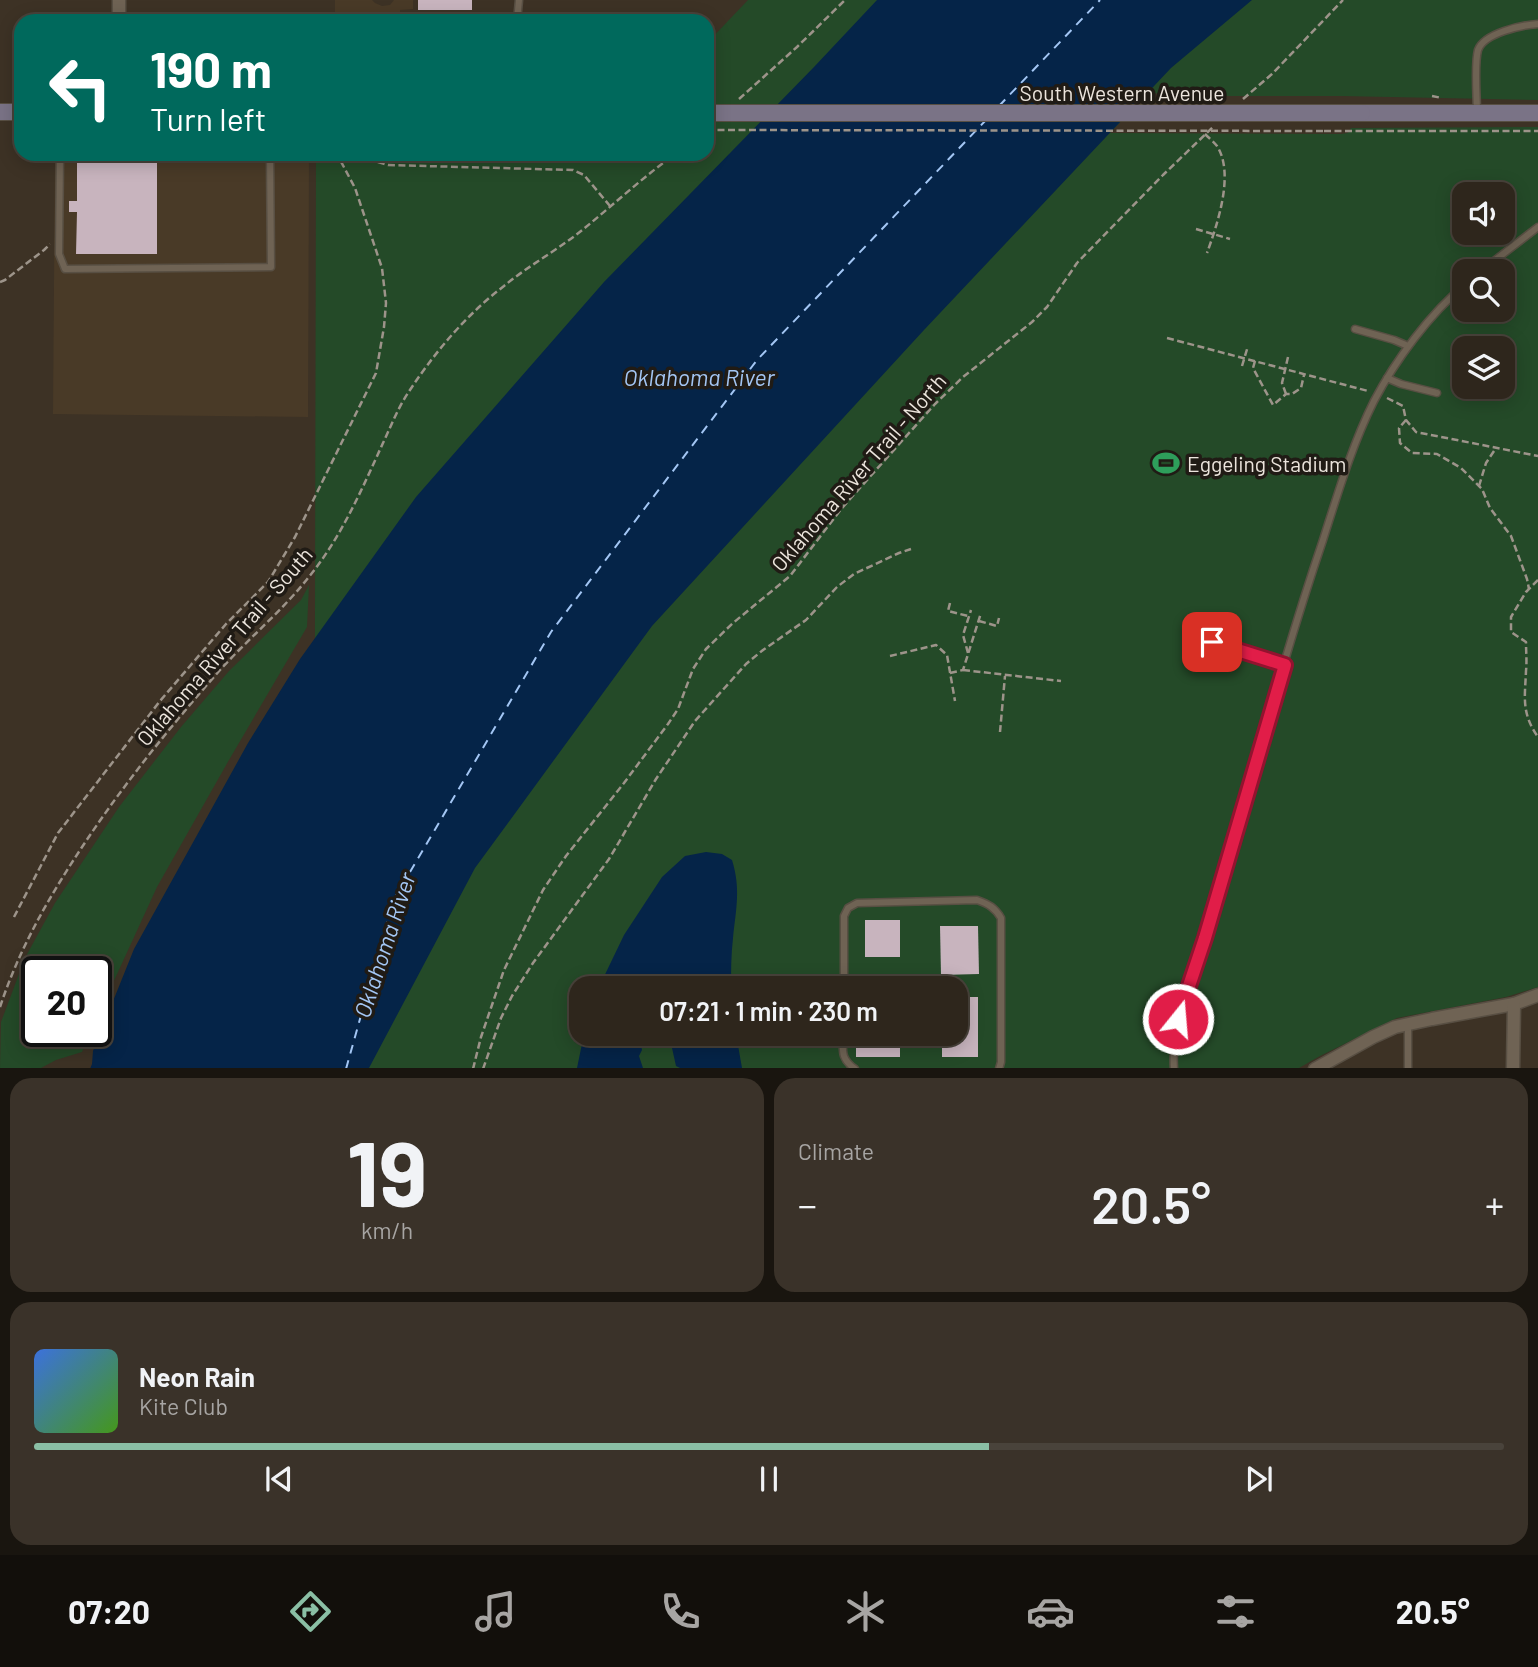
<!DOCTYPE html>
<html lang="en">
<head>
<meta charset="utf-8">
<style>
  :root { --surface:#2e261c; --page:#3a3229; --text:#f1f3f6; --muted:#a7a5a3; --line:#49433b; --accent:#8abfa5 }
  body { margin:0; font-family:Barlow,sans-serif; background:var(--page); color:var(--text); height:100vh; display:flex; flex-direction:column; font-size:26px; white-space:nowrap }
  * { box-sizing:border-box; margin:0 }
  p { font-size:23px; color:var(--muted) }
  .icon { flex:none; width:38px; height:38px; fill:none; stroke:currentColor; stroke-width:2; stroke-linecap:round; stroke-linejoin:round }
  .map { position:relative; height:1068px; overflow:hidden }
  .drawer { display:flex; flex-direction:column; gap:10px; padding:10px; background:#19150f; flex:1 }
  .drawer>* { flex:none }
  .banner { position:absolute; left:14px; top:14px; width:700px; height:147px; border-radius:21px; box-shadow:0 4px 18px #0003,0 0 0 2px var(--line); background:#00695c; color:#fff; overflow:hidden }
  .tools { position:absolute; left:1452px; top:182px; display:grid; gap:14px }
  .tools a { display:grid; place-items:center; width:63px; height:63px; border-radius:14px; background:var(--surface); box-shadow:0 4px 18px #0003,0 0 0 2px var(--line); font-size:35px }
  .speed { position:absolute; left:21px; top:956px; display:flex; gap:14px; font-size:35px; font-weight:700; text-align:center }
  .speed>* { display:grid; place-content:center; width:91px; height:91px; border-radius:50%; background:var(--surface); box-shadow:0 4px 18px #0003,0 0 0 2px var(--line); line-height:1 }
  .speed .limit { border:4px solid #111; border-radius:10px; background:#fff; color:#111 }
  .pin { position:absolute; display:grid; place-items:center; width:60px; height:60px; color:#fff; margin:-30px; border-radius:14px; box-shadow:0 4px 10px #0006 }
  .me { position:absolute; width:77px; margin:-38px; rotate:17deg; stroke-linejoin:round; filter:drop-shadow(0 0 5px #0008) }
  .turn { display:flex; align-items:center; gap:24px; height:147px; padding:0 21px; font-size:32px }
  .turn .icon { width:91px; height:91px; stroke-width:2.5 }
  .turn b { display:block; font-size:49px; line-height:60px }
  .big { font-size:52px; font-weight:600; line-height:1.1 }
  .drawer .tile { flex:1; display:flex; flex-direction:column; justify-content:center; gap:10px; min-width:0; padding:0 24px; border-radius:21px; background:var(--page) }
  .drawer .dial { align-items:center; gap:0 }
  .dial b { font-size:91px; line-height:1 }
  .song { display:flex; align-items:center; gap:21px }
  .cover { width:84px; height:84px; border-radius:10px; background:linear-gradient(135deg,hsl(220 70% 55%),hsl(100 70% 35%)) }
  .played { height:7px; border-radius:4px; background:linear-gradient(90deg,var(--accent) 65%,var(--line) 65%) }
  .keys { display:flex; justify-content:space-around; direction:ltr }
  .heat { display:flex; justify-content:space-between; align-items:center; font-size:38px; direction:ltr }
  .drawer .tiles { flex:1; display:grid; gap:10px; grid-template-columns:1fr 1fr }
  .tile:last-child { grid-column:span 2 }
  .trip { position:absolute; left:569px; top:976px; width:399px; height:70px; border-radius:21px; background:var(--surface); box-shadow:0 4px 18px #0003,0 0 0 2px var(--line); font-weight:600; line-height:70px; text-align:center }
  .dock { display:flex; height:112px; justify-content:space-around; align-items:center; background:#120f0b; color:var(--muted) }
  .dock .icon { width:49px; height:49px }
  .dock .active { color:var(--accent) }
  .dock b { font-size:32px; color:var(--text) }
  .map>svg:first-child { display:block }
  .built { fill:#493a27 }
  .green { fill:#244a28; fill-rule:evenodd }
  .water { fill:#052448 }
  .lines { fill:none; stroke-linecap:round; stroke-linejoin:round }
  .ferry { stroke:#a3c6f4; stroke-width:2; stroke-dasharray:9 7; stroke-linecap:butt }
  .building { fill:#c8b4be }
  .lane-casing { stroke:#584f43; stroke-width:9 }
  .street-casing { stroke:#584f43; stroke-width:15 }
  .secondary-casing { stroke:#584f43; stroke-width:18 }
  .path { stroke:#9d948a; stroke-width:2.5; stroke-dasharray:7 3.5; stroke-linecap:butt }
  .lane { stroke:#6f6354; stroke-width:6 }
  .street { stroke:#6f6354; stroke-width:12 }
  .secondary { stroke:#7a7386; stroke-width:16 }
  .secondary-bridge-casing { stroke:#584f43; stroke-width:18; stroke-linecap:butt }
  .path-bridge { stroke:#9d948a; stroke-width:2.5; stroke-dasharray:7 3.5; stroke-linecap:butt }
  .secondary-bridge { stroke:#7a7386; stroke-width:16 }
  .route-casing { stroke:#92132f; stroke-width:18 }
  .route { stroke:#e11d48; stroke-width:12 }
  .labels { text-anchor:middle; dominant-baseline:central; stroke-width:7; stroke-linejoin:round; paint-order:stroke }
  .street-label { font-size:21px; fill:#ece5dd; stroke:#201b15 }
  .poi-label { font-size:21px; fill:#ece5dd; stroke:#201b15; text-anchor:start }
  .water-label { font-size:23px; font-style:italic; fill:#a3c6f4; stroke:#201b15 }
</style>
</head>
<body>
<div class="map">
<svg width="1538" height="1069" viewBox="0 0 1538 1069">
  <rect width="100%" height="100%" fill="#3d3225"/>
  <!-- built -->
  <g class="built">
    <polygon points="335,0 372,0 375,3 382,6 390,5 394,0 413,0 413,9 400,10 400,16 335,17"/>
    <polygon points="55,154 309,154 308,417 53,414"/>
  </g>
  <!-- green -->
  <g class="green">
    <path d="M748,0H1538V100L1341,96H1208L1148,93L1110,133L1341,134L1348,133L1351,128H1358L1538,127V987L1506,997L1397,1018L1320,1056L1299,1068L314,1069L316,154H707V43ZM1465,194H1503V233H1465ZM1465,271H1503V310H1465ZM1465,348H1503V387H1465ZM581,989H956V1034H581Z"/>
    <polygon points="309,585 307,627 229,760 157,887 96,1020 96,971 37,971 37,1031 91,1031 82,1052 56,1060 41,1068 0,1068 1,1022 25,958 55,903 119,807 181,727 229,671 301,600"/>
  </g>
  <!-- water -->
  <g class="water">
    <polygon points="877,0 1252,0 1171,68 924,330 652,626 475,868 369,1068 90,1069 92,1064 93,1051 134,949 248,743 300,659 416,497 604,282 814,67"/>
    <path d="M706,852L722,854L732,860C741,889 736,909 733,938C731,955 731,972 731,989H598L624,935L662,877L685,856Z"/>
    <path d="M584,1034H736L742,1068H680L676,1066L672,1048L664,1036C652,1034 648,1037 641,1045L642,1050L639,1056L643,1068H577Z"/>
  </g>
  <g class="lines">
    <!-- ferry -->
    <g class="ferry">
      <polyline points="999,106 1100,0"/>
      <polyline points="346,1069 393,901 551,632 757,360 986,120"/>
    </g>
  </g>
  <!-- building -->
  <g class="building">
    <rect x="418" y="0" width="54" height="10"/>
    <polygon points="77,159 157,159 157,254 76,254 77,212 69,212 69,201 77,201"/>
    <rect x="865" y="920" width="35" height="37"/>
    <polygon points="940,926 978,926 979,974 941,975"/>
    <polygon points="956,997 978,997 978,1057 942,1057 942,1034 956,1034"/>
    <rect x="856" y="1034" width="44" height="23"/>
  </g>
  <g class="lines">
    <defs>
      <g id="lane">
        <polyline points="517,21 519,0"/>
        <path d="M1477,113C1477,97 1474,65 1478,50C1484,33 1522,25 1538,24"/>
        <polyline points="60,154 59,254 65,269 271,267 270,154"/>
        <polyline points="1481,271 1538,227"/>
        <polyline points="1355,329 1394,340 1408,346"/>
        <polyline points="1387,378 1401,384 1437,393"/>
        <polyline points="1212,642 1285,665"/>
        <path d="M844,989V916L848,908L857,903L977,900C989,904 995,908 1001,918V1062L999,1069"/>
        <polyline points="1408,1025 1408,1069"/>
        <path d="M843,1034C843,1051 840,1058 855,1069"/>
        <path d="M1174,1069C1171,1028 1188,989 1200,951C1208,927 1215,903 1222,880C1255,766 1285,652 1323,540C1338,493 1352,445 1374,401C1395,361 1430,313 1465,285"/>
      </g>
      <g id="street">
        <polyline points="119,21 119,0"/>
        <polyline points="1315,1069 1373,1037 1395,1027 1432,1019 1514,1004 1538,995"/>
        <polyline points="1513,1069 1514,1004"/>
      </g>
      <g id="secondary">
        <polyline points="0,112 21,112"/>
        <polyline points="1362,113 1538,113"/>
      </g>
    </defs>
    <!-- lane casing -->
    <use href="#lane" class="lane-casing"/>
    <!-- street casing -->
    <use href="#street" class="street-casing"/>
    <!-- secondary casing -->
    <use href="#secondary" class="secondary-casing"/>
    <!-- path -->
    <g class="path">
      <polyline points="1432,96 1442,98"/>
      <polyline points="739,99 797,47 845,0"/>
      <polyline points="1243,99 1272,74 1343,0"/>
      <polyline points="1324,131 1538,131"/>
      <path d="M1205,134C1209,138 1214,142 1217,146C1235,174 1217,225 1207,253"/>
      <polyline points="371,154 378,162 388,165 573,170 584,175 610,206"/>
      <polyline points="1196,229 1230,239"/>
      <polyline points="0,282 5,280 44,250 50,244"/>
      <polyline points="1167,338 1368,391"/>
      <polyline points="1255,361 1253,368 1273,405 1286,394 1292,394 1301,388 1304,375"/>
      <polyline points="1242,366 1248,346"/>
      <polyline points="1286,394 1282,383 1288,357"/>
      <polyline points="1387,398 1403,406 1406,420 1416,432 1538,456"/>
      <polyline points="1406,420 1399,428 1400,443 1412,453 1437,454 1461,468 1482,489 1490,508 1511,536 1527,579 1529,589"/>
      <polyline points="1479,486 1486,463 1496,448"/>
      <path d="M1538,580L1526,592L1511,617V632L1526,642C1526,652 1527,661 1526,671C1525,697 1521,713 1538,737"/>
      <polyline points="950,603 948,611 968,616"/>
      <polyline points="979,621 997,626 999,618"/>
      <polyline points="968,653 963,635 971,610"/>
      <polyline points="890,656 936,645 947,655 955,701"/>
      <polyline points="963,670 1061,681"/>
      <polyline points="950,673 963,670 981,613"/>
      <polyline points="1000,732 1005,676"/>
      <polyline points="14,917 58,833 160,701 226,624 268,582 295,537 376,373 384,327 386,303 382,268 355,188 337,154"/>
      <path d="M0,1007C22,940 59,880 99,822C136,769 177,719 220,670C248,639 282,611 308,578C341,538 362,489 383,443C391,426 398,408 408,393C434,353 466,315 504,286C528,266 556,251 581,231C612,206 642,178 675,154"/>
      <polyline points="473,1069 481,1037 504,970 543,890 566,856 624,783 668,724 678,709 693,669 706,649 733,623 790,576 842,508 935,404 963,377 1032,322 1047,307 1077,263 1163,175 1213,127"/>
      <polyline points="483,1069 501,1018 512,996 533,963 609,859 656,779 695,721 746,664 763,650 806,620 837,587 854,574 899,553 911,549"/>
    </g>
    <!-- lane -->
    <use href="#lane" class="lane"/>
    <!-- street -->
    <use href="#street" class="street"/>
    <!-- secondary -->
    <use href="#secondary" class="secondary"/>
    <defs>
      <polyline id="secondary-bridge" points="707,113 1362,113"/>
    </defs>
    <!-- secondary-bridge casing -->
    <use href="#secondary-bridge" class="secondary-bridge-casing"/>
    <!-- path-bridge -->
    <polyline class="path-bridge" points="707,130 1324,131"/>
    <!-- secondary-bridge -->
    <use href="#secondary-bridge" class="secondary-bridge"/>
  </g>
  <g class="lines">
    <defs>
      <polyline id="route" points="1178,1019 1205,938 1285,665 1212,642"/>
    </defs>
    <!-- route casing -->
    <use href="#route" class="route-casing"/>
    <!-- route -->
    <use href="#route" class="route"/>
  </g>
  <!-- icons -->
  <defs>
    <symbol id="stadium-bare" viewBox="-9 -9 18 18"><path d="M0-5a6.5 5 0 1 0 0 10a6.5 5 0 1 0 0-10ZM-3.5-1.8h7v3.6h-7Z" fill="#2e9e5b" stroke="#201b15" stroke-width="2.5" paint-order="stroke"/></symbol>
  </defs>
  <g fill-rule="evenodd">
    <use href="#stadium-bare" x="1147" y="444" width="38" height="38"/>
  </g>
  <g class="labels">
    <!-- street labels -->
    <g class="street-label">
      <text x="1122" y="92">South Western Avenue</text>
      <text transform="translate(858 472) rotate(-49)">Oklahoma River Trail - North</text>
      <text transform="translate(224 646) rotate(-49)">Oklahoma River Trail - South</text>
    </g>
    <!-- poi labels -->
    <g class="poi-label">
      <text x="1187" y="463">Eggeling Stadium</text>
    </g>
    <!-- water labels -->
    <g class="water-label">
      <text x="699" y="377">Oklahoma River</text>
      <text transform="translate(384 945) rotate(-72)">Oklahoma River</text>
    </g>
  </g>
</svg>
<div class="tools">
<a><svg class="icon" aria-label="sound" viewBox="0 0 24 24"><path d="M4 9h4l5-4v14l-5-4H4zM17 9q2 3 0 6"/></svg></a>
<a><svg class="icon" aria-label="search" viewBox="0 0 24 24"><circle cx="10" cy="10" r="6"/><path d="M15 15l6 6"/></svg></a>
<a><svg class="icon" aria-label="layers" viewBox="0 0 24 24"><path d="M12 4l9 5-9 5-9-5zM3 14l9 5 9-5"/></svg></a>
</div>
<div class="speed"><div class="limit">20</div></div>
<div class="pin" style="left:1212px;top:642px;background:#d93025"><svg class="icon" aria-label="arrive" viewBox="0 0 24 24"><path d="M6 21V4h12l-3 4 3 4H6"/></svg></div>
<svg class="me" style="left:1178px;top:1019px" viewBox="-20 -20 40 40"><circle r="17" fill="#e11d48" stroke="#fff" stroke-width="3"/><path d="M0-11L8 9 0 5-8 9z" fill="#fff"/></svg>
<div class="trip">07:21 · 1 min · 230 m</div>
<div class="banner">
<div class="turn"><svg class="icon" aria-label="left" viewBox="0 0 24 24"><path d="M17 20v-9H6M10 6l-5 5 5 5"/></svg><div><b>190 m</b>Turn left</div></div>
</div>
</div>
<section class="drawer">
<div class="tiles">
<div class="tile dial"><b>19</b><p>km/h</p></div>
<div class="tile"><p>Climate</p>
<div class="heat"><a>−</a><b class="big">20.5°</b><a>+</a></div>
</div>
<div class="tile">
<div class="song"><i class="cover"></i><div><b>Neon Rain</b><p>Kite Club</p></div></div>
<div class="played"></div>
<div class="keys"><svg class="icon" aria-label="previous" viewBox="0 0 24 24"><path d="M18 5L8 12l10 7zM5 5v14"/></svg><svg class="icon" aria-label="pause" viewBox="0 0 24 24"><path d="M8 5v14M16 5v14"/></svg><svg class="icon" aria-label="next" viewBox="0 0 24 24"><path d="M6 5l10 7-10 7zM19 5v14"/></svg></div>
</div>
</div>
</section>
<nav class="dock">
<b>07:20</b>
<svg class="icon active" aria-label="directions" viewBox="0 0 24 24"><path d="M12 3l9 9-9 9-9-9zM9 14v-3h6M13 9l2 2-2 2"/></svg>
<svg class="icon" aria-label="music" viewBox="0 0 24 24"><path d="M9 18V5l10-2v13"/><circle cx="6" cy="18" r="3"/><circle cx="16" cy="16" r="3"/></svg>
<svg class="icon" aria-label="phone" viewBox="0 0 24 24"><path d="M5 4h4l2 5-3 2q2 4 5 5l2-3 5 2v4C11 20 4 13 5 4z"/></svg>
<svg class="icon" aria-label="climate" viewBox="0 0 24 24"><path d="M12 3v18M4 7l16 10M4 17L20 7"/></svg>
<svg class="icon" aria-label="car" viewBox="0 0 24 24"><path d="M5 17H2v-5l4-1 3-4h7l3 4 3 1v5h-3M9 17h6M6 11h13"/><circle cx="7" cy="17" r="2"/><circle cx="17" cy="17" r="2"/></svg>
<svg class="icon" aria-label="filters" viewBox="0 0 24 24"><path d="M4 7h16M4 17h16"/><circle cx="9" cy="7" r="2"/><circle cx="15" cy="17" r="2"/></svg>
<b>20.5°</b>
</nav>
</body>
</html>
